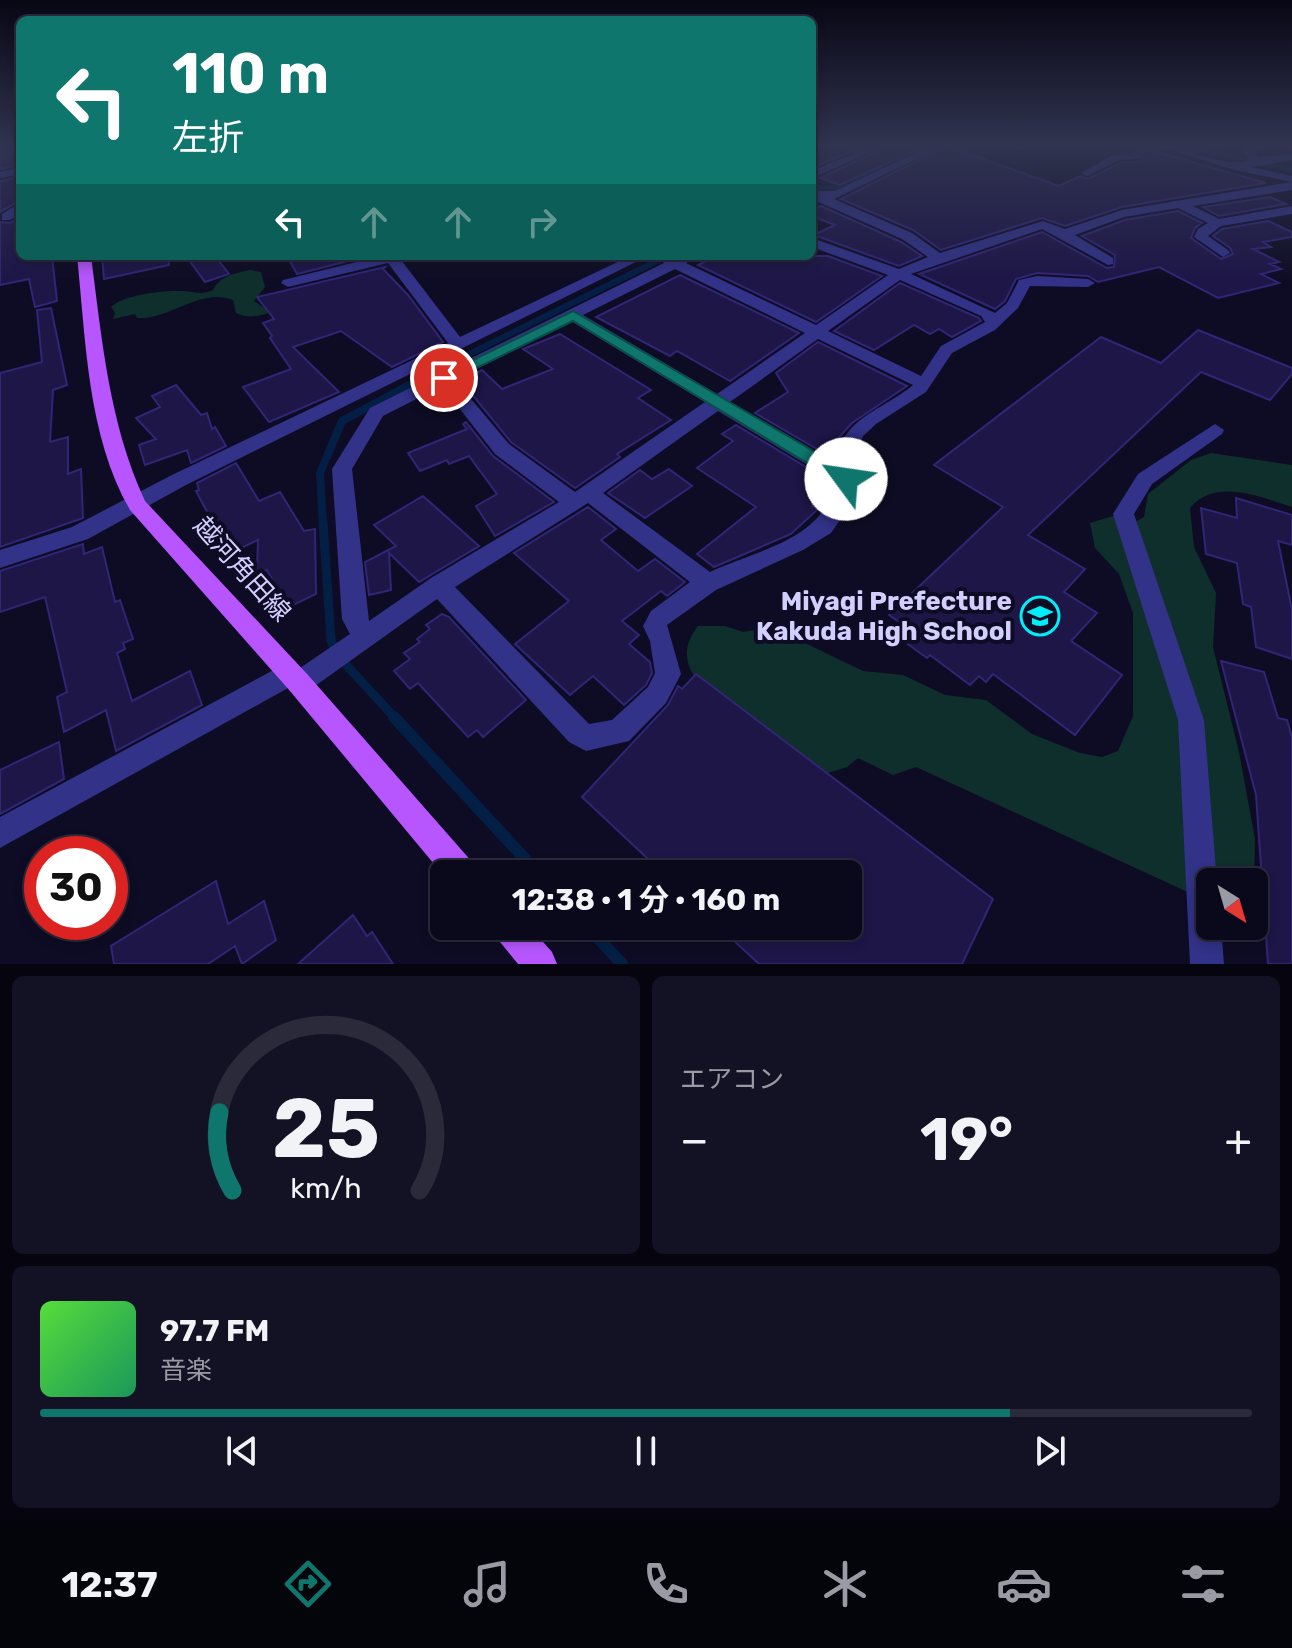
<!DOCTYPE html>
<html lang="ja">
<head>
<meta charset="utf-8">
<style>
  :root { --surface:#0a091b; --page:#131224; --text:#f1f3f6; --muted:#999aa3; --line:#2a2a3a; --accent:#0f766e }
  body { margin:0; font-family:Rubik,"Noto Sans JP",sans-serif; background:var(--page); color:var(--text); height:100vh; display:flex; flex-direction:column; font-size:30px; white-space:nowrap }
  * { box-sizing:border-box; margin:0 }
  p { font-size:26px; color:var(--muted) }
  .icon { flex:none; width:44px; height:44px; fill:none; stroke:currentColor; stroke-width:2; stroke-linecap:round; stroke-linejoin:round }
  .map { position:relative; height:964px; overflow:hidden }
  .drawer { display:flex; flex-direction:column; gap:12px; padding:12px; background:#06050f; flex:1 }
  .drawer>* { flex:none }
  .hud { position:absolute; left:16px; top:16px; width:800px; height:244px; border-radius:12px; box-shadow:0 4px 12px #0003,0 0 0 2px var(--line); background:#0f766e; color:#fff; overflow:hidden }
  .needle { width:52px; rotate:143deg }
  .tools { position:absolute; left:1196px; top:868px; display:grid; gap:16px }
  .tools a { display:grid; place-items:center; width:72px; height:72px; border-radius:12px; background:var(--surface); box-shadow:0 4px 12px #0003,0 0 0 2px var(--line); font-size:40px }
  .speed { position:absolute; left:24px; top:836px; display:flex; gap:16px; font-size:40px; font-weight:700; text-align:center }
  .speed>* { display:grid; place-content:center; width:104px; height:104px; border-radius:50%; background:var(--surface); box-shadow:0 4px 12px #0003,0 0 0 2px var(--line); line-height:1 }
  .speed .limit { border:12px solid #d22; background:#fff; color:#111 }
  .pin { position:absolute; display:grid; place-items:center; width:68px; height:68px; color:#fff; margin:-34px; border:4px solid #fff; border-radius:50%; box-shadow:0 2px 8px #0007 }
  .me { position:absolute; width:88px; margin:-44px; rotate:301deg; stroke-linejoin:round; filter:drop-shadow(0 0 6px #0008) }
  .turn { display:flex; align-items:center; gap:28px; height:168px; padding:0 24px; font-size:36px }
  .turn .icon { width:104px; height:104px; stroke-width:2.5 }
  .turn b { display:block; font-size:56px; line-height:68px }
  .lanes { display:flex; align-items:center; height:76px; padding:0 24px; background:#0003; justify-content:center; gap:40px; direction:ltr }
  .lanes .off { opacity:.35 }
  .big { font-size:60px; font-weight:700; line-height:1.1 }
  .drawer .tile { flex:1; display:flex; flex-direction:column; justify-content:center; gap:12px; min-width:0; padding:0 28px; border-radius:12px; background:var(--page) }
  .drawer .dial { align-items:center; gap:0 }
  .dial svg { height:208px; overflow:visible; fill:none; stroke:var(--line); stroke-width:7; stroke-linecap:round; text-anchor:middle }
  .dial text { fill:var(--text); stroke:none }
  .song { display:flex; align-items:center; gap:24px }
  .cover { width:96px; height:96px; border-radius:12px; background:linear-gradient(135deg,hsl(110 70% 55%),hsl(150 70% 35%)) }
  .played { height:8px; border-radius:4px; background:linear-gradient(90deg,var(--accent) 80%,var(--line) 80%) }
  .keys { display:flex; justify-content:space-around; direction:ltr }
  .heat { display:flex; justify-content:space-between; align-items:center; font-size:44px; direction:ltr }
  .drawer .tiles { flex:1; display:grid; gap:12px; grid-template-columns:1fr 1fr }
  .tile:last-child { grid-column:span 2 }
  .trip { position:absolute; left:430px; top:860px; width:432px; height:80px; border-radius:12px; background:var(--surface); box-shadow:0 4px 12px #0003,0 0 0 2px var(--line); font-weight:700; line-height:80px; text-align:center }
  .tabs { display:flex; height:128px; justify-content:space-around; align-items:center; background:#04040b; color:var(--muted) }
  .tabs .icon { width:56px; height:56px }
  .tabs .on { color:var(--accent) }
  .tabs b { font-size:36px; color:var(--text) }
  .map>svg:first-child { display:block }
  .green { fill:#0e2f2c }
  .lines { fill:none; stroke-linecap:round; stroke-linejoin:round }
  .stream-far4 { stroke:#041f45; stroke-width:5 }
  .stream-far3 { stroke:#041f45; stroke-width:6 }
  .stream-far2 { stroke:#041f45; stroke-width:8 }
  .stream-far1 { stroke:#041f45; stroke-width:9 }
  .stream { stroke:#041f45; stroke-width:12 }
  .building { fill:#1d1647; stroke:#312576; stroke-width:2 }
  .minor { fill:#313288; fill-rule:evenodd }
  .major { fill:#b756ff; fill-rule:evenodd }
  .route { fill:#0f766e; stroke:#0a4d48; stroke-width:2 }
  .labels { text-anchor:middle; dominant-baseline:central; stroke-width:8; stroke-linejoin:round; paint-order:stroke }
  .street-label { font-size:26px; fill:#d2cfff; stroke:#0e0c24 }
  .poi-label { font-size:26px; font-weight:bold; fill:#d2cfff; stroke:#0e0c24; text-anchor:end }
</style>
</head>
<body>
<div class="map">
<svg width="1292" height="964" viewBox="0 0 1292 964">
  <rect width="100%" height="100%" fill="#0e0c24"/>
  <!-- green -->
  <g class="green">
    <path d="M250,270L261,272L265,287L254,301L266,309L279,306L277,310C263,315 251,320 236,313L233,300C200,287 170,320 137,318L135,314L113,319L115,313L111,307C122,295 164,290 181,291C193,291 201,296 213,290C220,276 235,273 250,270Z"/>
    <path d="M1211,453L1292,465V507C1261,497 1215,477 1190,508L1194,547L1216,593L1213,647L1239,752L1255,839L1254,882H1210L1192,894L916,767L893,775L858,758L847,767L828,773L707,691C686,671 679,650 698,626H725L743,632L762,629L780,631L863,671L903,675L945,695L986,700L1032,734L1080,753L1102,757L1118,751L1133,716V613L1119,574L1095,548L1090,523L1113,516L1135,522L1144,517L1148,494L1191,460Z"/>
  </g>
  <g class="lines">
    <!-- stream-far4 -->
    <g class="stream-far4">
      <polyline points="1181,146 1292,170"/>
      <polyline points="812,188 839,188 931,146"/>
    </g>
    <!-- stream-far3 -->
    <polyline class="stream-far3" points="441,368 667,256"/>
    <!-- stream-far2 -->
    <polyline class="stream-far2" points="323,524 320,473 342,421 445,366"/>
    <!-- stream-far1 -->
    <polyline class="stream-far1" points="323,522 331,640 337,655 396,719"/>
    <!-- stream -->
    <g class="stream">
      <polyline points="394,717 539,874"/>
      <polyline points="587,926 622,964"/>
    </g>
  </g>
  <!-- building -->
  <g class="building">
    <polygon points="812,146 865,146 812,168"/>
    <polygon points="888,146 925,146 840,185 820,178"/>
    <polygon points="947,146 1059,186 1080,176 1088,179 1120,163 1141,161 1145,155 1137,150 1143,148 1266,183 1122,207 1065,226 1042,218 941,250 913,230 841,199"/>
    <polygon points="20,148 20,165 0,169 0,151"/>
    <polygon points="20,177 20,200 0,212 0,181"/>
    <polygon points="1270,197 1286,204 1219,216 1203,207"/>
    <polygon points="821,206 901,242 922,256 899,266 814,235 835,225 812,216 812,210"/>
    <polygon points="1178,211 1202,223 1195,228 1191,238 1221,259 1233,254 1230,248 1213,236 1222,229 1268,221 1292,232 1292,237 1263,242 1271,247 1253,249 1279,262 1270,264 1281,269 1261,274 1279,283 1218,298 1159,267 1098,282 1088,276 1037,273 1016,279 1005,301 995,309 919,274 1042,232 1107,268 1114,267 1115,255 1082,236 1125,220"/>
    <polygon points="20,217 20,256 52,256 57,301 35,307 29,279 0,285 0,222 10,223"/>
    <polygon points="102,256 168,256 169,265 104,279"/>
    <polygon points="186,256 215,256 229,274 205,282"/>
    <polygon points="287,256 368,256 297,274"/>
    <polygon points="716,256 828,256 882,276 816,322 698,265"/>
    <polygon points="385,267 383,269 408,295 443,342 392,367 341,331 293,347 339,392 269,422 243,387 291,369 270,338 272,336 263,323 274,319 257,297"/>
    <polygon points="680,275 799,333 730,381 677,351 670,356 596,317"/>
    <polygon points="900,283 979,318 981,321 952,337 939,329 930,334 914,325 874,350 834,331"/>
    <polygon points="51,308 67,385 53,390 50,442 68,437 68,474 81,469 83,518 0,547 0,373 42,362 37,310"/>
    <polygon points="1198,330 1292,368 1292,374 1270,400 1201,372 1028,535 1085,569 1064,592 1097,613 1071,641 1122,675 1075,735 993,674 986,682 979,676 970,685 930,655 927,658 894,634 903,625 889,615 1003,507 934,465 1101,337 1161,363"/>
    <polygon points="560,334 651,390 638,398 671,420 617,454 620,457 575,488 511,442 461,381 482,370 502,389 553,369 523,349"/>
    <polygon points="818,342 907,386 852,423 831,446 836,451 829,456 755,413 788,392 776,373"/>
    <polygon points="176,385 201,415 207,413 212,429 215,427 226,446 191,463 187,450 145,465 139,445 156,439 136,418 160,407 152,396"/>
    <polygon points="466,422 493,456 554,502 495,536 476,506 497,494 469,456 449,464 447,460 420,471 408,453 467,429 463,424"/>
    <polygon points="736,425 831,482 828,490 812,506 818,509 791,534 714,567 697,554 756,507 697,468 733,441 722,434"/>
    <polygon points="236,463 259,501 280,492 304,531 315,529 316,594 287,608 267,570 257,573 258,540 233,552 228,542 224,544 196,491 199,490 197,483"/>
    <polygon points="669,469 692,486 645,518 608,493 640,470 652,479"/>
    <polygon points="423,496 479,546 419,582 389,553 391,590 369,595 365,562 396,546 374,525"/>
    <polygon points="1236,498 1292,515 1292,545 1278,541 1292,610 1292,659 1256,647 1251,607 1243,604 1237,563 1206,554 1201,508 1237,518"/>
    <polygon points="588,507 616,529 601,540 638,571 655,559 685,582 667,596 661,591 622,621 639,635 629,644 650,662 652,673 646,685 624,705 593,676 570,695 515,644 569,601 514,553"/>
    <polygon points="83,544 84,554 102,547 115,602 120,600 133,639 123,643 125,649 117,653 132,701 190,671 202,705 116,751 106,710 64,732 57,697 67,692 45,597 0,612 0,571"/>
    <polygon points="442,614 449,617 526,700 483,737 477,730 468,737 418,683 410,689 394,671 410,659 404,653 420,642 417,639 430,629 426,625"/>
    <polygon points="1221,661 1264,672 1278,718 1287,720 1292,738 1292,964 1268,964 1256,795"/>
    <polygon points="696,674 993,899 962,964 759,964 718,926 848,926 848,874 664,874 582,797 668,705 678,686 682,689"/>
    <polygon points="59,742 64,779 0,814 0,770"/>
    <polygon points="216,881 228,924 264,901 276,940 242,964 235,946 208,964 114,964 111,946"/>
    <polygon points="353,915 367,936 372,932 393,964 298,964"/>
  </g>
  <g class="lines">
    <!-- minor -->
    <g class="minor">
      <polygon points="872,146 885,146 812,178 812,171"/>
      <path d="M931,146H944L834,199L912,233L940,253L1043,221L1065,229L1122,210L1292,182V190L1193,206L1219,219L1292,206V214L1221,226L1208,236L1228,250L1230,253L1223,257L1194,237L1198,229L1208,223L1178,208L1124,217L1075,235L1113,258V264L1108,265L1042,229L911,274L995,313L1007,303L1019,280L1037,276L1088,279L1095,283L1088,287L1030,286L1018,308L995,330L952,353L926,392L876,424L863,436L856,455V479L851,504L831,533L803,550L716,590L667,625L681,674L666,703L629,741L586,751L569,742L437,599L308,691L299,695L288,688L0,848V817L281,666L290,663L300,668L350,634L342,619L332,469L370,408L432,377L427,371L429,367L435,366L445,371L664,263L661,260L667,256H697L686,263L816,325L888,275L812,247V238L899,269L928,257L902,239L812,199V191H835ZM675,269L805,333L717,394L583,315ZM900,280L981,316L985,322L941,346L921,376L828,331ZM571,321L705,402L575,492L509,444L455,380ZM818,339L913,385C882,411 841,417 836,464L730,402ZM442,386L495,454L559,502L431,578L369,621L352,469L383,416ZM718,411L834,481C828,539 754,551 710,572L603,493ZM588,503L690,582L651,611L643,626L650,641L655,673L648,687L612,720L589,724L455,587Z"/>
      <path d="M1157,146C1185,144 1225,170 1249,160L1243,150L1247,146H1259L1254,151L1258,157L1292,154V160L1251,167L1292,176V182L1235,170Z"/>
      <polygon points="1137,153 1142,156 1141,158 1119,160 1087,176 1081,173 1113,155"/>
      <polygon points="20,168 20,174 0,178 0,172"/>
      <polygon points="20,203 20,213 10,220 2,220 2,214"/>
      <polygon points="381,256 398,256 460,337 630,256 648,256 186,485 88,539 0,568 0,550 72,527 172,475 448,343 388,263 288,287 281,283 283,280"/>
      <polygon points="1215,424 1224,430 1222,434 1152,484 1134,514 1204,720 1217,882 1210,882 1210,926 1221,926 1224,964 1190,964 1178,720 1113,514 1138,474"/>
    </g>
    <!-- major -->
    <g class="major">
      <path d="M77,256H91C102,340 109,423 145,501L308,675L473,863L477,874H444V876L290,691L130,510C87,435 86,340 77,256Z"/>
      <polygon points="491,926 529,926 552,952 557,964 518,964 496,937"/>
    </g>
  </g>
  <!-- sky -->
  <linearGradient id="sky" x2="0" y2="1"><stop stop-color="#080714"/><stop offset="0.52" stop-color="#303450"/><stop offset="1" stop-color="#303450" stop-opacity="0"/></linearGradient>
  <rect width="1292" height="281" fill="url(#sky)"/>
  <!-- route -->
  <polygon class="route" points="573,311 853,474 855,479 853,483 840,483 573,321 450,381 439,381 436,378"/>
  <!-- icons -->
  <defs>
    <symbol id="school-ring" viewBox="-11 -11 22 22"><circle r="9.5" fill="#0e0c24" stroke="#00edfa" stroke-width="1.5"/><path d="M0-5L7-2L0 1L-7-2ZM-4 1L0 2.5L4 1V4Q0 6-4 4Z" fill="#00edfa"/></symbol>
  </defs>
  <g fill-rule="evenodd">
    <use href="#school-ring" x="1018" y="594" width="44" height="44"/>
  </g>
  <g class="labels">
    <!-- street labels -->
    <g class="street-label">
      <text transform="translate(242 569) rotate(48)">越河角田線</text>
    </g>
    <!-- poi labels -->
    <g class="poi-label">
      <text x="1012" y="601">Miyagi Prefecture<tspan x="1012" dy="30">Kakuda High School</tspan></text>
    </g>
  </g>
</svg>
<div class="tools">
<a><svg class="needle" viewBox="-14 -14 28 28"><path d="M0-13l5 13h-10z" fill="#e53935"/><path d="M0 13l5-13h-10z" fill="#999aa3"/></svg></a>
</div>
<div class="speed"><div class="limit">30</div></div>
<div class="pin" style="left:444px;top:378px;background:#d93025"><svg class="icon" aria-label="arrive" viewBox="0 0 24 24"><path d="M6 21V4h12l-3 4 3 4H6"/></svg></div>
<svg class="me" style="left:846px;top:479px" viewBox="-20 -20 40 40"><circle r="19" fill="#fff"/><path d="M0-13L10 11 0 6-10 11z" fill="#0f766e"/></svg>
<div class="trip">12:38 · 1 分 · 160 m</div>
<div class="hud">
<div class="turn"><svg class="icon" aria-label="left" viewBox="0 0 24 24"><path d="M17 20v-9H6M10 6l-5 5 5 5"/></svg><div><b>110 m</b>左折</div></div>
<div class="lanes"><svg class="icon" aria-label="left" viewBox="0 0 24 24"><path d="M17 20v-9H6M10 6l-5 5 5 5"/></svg><svg class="icon off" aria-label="ahead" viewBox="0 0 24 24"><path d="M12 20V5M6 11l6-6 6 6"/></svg><svg class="icon off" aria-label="ahead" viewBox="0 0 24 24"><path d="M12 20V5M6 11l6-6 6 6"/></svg><svg class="icon off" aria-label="right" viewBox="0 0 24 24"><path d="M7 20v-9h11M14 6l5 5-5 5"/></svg></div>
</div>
</div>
<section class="drawer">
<div class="tiles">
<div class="tile dial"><svg viewBox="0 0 100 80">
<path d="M14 69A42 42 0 1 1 86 69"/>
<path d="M14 69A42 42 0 0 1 9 39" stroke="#0f766e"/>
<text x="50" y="56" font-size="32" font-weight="700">25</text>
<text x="50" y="72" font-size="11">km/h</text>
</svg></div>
<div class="tile"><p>エアコン</p>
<div class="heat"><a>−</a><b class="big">19°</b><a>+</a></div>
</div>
<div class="tile">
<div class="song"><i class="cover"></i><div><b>97.7 FM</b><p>音楽</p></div></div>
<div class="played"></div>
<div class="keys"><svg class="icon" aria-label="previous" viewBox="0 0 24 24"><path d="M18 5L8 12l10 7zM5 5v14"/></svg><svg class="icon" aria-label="pause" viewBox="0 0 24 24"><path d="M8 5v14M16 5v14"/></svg><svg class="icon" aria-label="next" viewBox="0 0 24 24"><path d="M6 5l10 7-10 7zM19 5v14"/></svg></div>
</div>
</div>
</section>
<nav class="tabs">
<b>12:37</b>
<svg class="icon on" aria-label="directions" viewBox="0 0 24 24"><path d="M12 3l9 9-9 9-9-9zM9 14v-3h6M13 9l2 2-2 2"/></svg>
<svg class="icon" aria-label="music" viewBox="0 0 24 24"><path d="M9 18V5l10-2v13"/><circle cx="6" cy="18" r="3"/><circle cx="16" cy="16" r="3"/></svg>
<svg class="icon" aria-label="phone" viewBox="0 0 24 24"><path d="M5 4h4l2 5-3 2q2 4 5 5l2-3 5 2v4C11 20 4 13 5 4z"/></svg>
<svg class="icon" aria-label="climate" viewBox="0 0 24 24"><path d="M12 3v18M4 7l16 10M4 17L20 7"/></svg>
<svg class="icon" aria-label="car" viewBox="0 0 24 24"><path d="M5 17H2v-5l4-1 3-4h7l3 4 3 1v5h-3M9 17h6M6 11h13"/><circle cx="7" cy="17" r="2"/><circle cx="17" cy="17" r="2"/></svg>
<svg class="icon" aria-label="filters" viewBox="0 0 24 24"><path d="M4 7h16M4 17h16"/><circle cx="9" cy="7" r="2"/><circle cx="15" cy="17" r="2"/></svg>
</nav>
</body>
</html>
